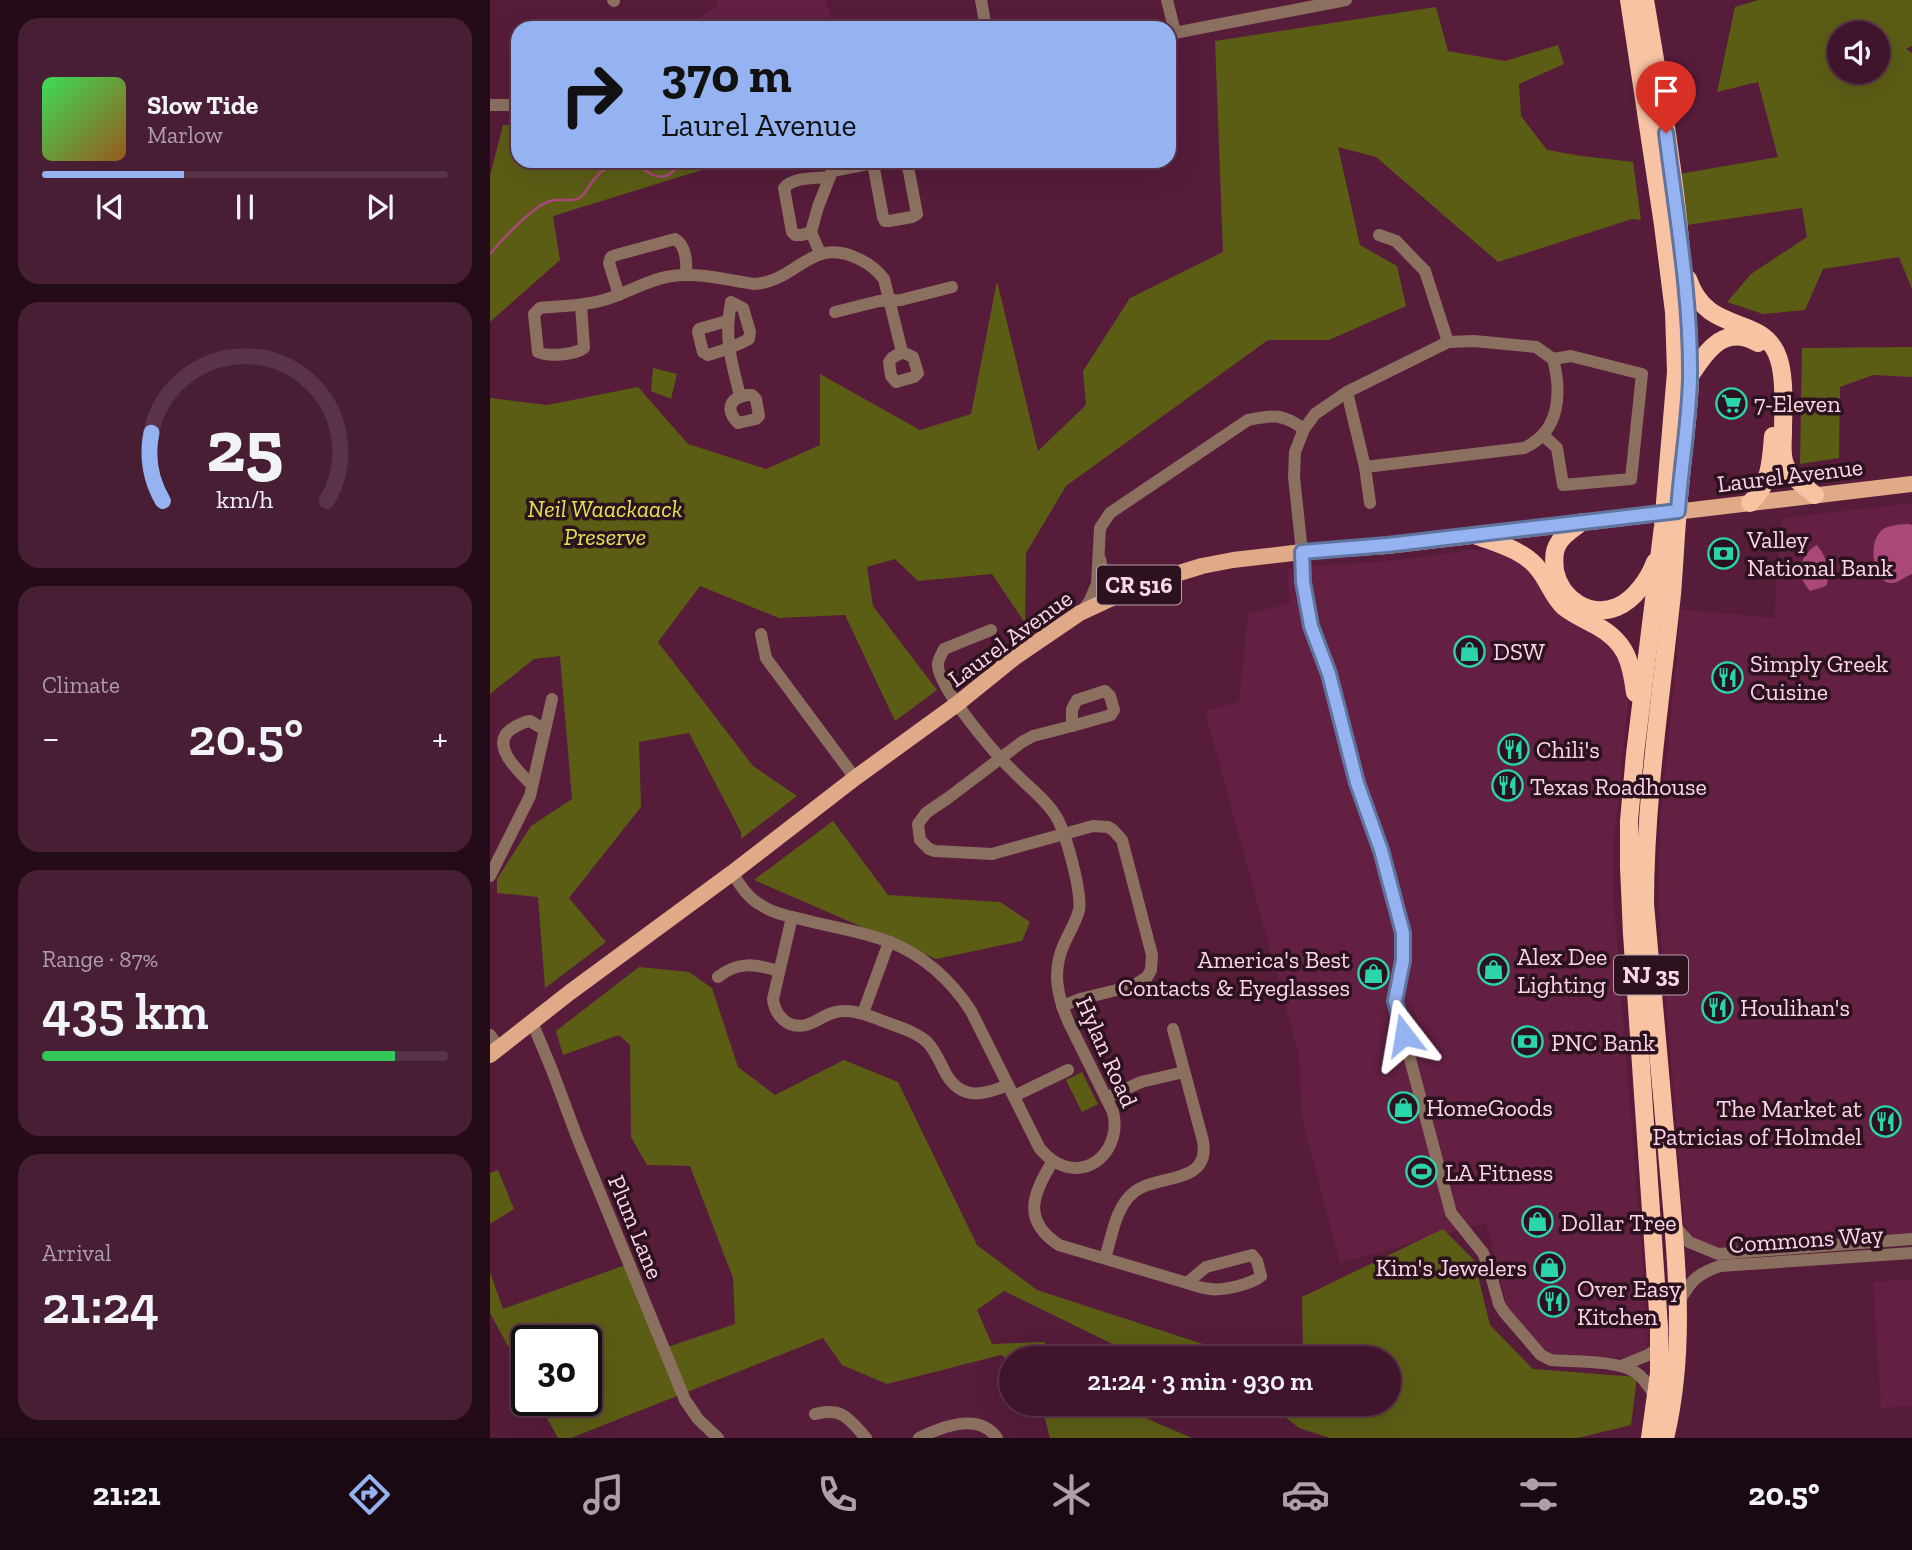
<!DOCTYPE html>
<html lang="en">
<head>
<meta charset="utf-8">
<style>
  :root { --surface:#40152c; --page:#471e34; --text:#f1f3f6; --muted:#ae9fa9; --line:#593448; --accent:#95b2f1 }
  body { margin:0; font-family:"Zilla Slab",serif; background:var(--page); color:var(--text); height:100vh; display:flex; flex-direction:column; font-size:26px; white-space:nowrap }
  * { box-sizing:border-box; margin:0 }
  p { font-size:23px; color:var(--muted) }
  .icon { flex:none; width:38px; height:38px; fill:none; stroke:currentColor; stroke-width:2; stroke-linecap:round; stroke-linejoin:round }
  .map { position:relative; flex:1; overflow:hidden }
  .panel { display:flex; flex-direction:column; gap:18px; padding:18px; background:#230c18; width:490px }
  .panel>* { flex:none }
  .hud { position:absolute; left:21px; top:21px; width:665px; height:147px; border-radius:21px; box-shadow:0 7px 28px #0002,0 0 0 2px var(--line); background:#95b2f1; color:#111; overflow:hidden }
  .buttons { position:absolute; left:1337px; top:21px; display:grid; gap:14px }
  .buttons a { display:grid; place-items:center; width:63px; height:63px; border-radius:50%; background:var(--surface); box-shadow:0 7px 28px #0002,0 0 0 2px var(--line); font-size:35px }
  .speed { position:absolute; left:21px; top:1325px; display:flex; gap:14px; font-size:35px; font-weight:700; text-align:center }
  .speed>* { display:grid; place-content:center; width:91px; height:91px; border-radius:50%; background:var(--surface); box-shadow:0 7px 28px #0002,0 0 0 2px var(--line); line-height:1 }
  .speed .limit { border:4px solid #111; border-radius:10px; background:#fff; color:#111 }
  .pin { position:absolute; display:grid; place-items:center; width:60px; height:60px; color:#fff; margin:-72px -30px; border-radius:50% 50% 50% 0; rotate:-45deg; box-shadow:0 0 7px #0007 }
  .pin .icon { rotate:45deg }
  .me { position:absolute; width:77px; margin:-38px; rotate:346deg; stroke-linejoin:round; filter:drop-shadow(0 0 5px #0008) }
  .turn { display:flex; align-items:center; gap:24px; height:147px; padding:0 35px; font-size:32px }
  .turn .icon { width:91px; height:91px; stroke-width:2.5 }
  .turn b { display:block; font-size:49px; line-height:60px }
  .big { font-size:52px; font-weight:600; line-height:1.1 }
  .panel .card { flex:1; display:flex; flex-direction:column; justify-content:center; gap:10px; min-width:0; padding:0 24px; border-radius:21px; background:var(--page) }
  .panel .dial { align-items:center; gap:0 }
  .dial svg { height:182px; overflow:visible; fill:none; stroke:var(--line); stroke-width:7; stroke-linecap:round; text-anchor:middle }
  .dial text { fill:var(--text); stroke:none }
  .song { display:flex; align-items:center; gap:21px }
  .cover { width:84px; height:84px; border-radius:10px; background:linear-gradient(135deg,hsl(130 70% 55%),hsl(30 70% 35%)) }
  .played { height:7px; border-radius:4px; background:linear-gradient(90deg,var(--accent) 35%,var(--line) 35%) }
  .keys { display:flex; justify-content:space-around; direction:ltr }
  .heat { display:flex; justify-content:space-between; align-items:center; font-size:38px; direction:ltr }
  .charge { height:10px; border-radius:5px; background:linear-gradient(90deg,#34c759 87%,var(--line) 0) }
  .trip { position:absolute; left:509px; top:1346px; width:402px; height:70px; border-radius:35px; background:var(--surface); box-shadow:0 7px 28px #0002,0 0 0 2px var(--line); font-weight:600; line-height:70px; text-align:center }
  .tab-bar { display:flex; height:112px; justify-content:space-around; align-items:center; background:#1a0812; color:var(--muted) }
  .tab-bar .icon { width:49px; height:49px }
  .tab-bar .on { color:var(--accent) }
  .tab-bar b { font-size:32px; color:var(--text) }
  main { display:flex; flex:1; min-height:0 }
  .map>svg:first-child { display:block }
  .built { fill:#632043 }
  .green { fill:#5b5d15; fill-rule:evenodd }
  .water { fill:#a94879 }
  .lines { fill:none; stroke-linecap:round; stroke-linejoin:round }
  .stream { stroke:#a94879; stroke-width:2.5 }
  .minor { stroke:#8b7060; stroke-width:12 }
  .major { stroke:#e0a988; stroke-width:16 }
  .highway { stroke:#f8c3a3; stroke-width:18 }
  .route-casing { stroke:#61749d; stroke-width:18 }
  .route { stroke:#95b2f1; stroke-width:12 }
  .labels { text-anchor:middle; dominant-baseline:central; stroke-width:7; stroke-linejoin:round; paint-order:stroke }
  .shield { fill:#2c121f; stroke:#be9baa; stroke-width:2 }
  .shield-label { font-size:23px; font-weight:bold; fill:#fcd6e6 }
  .poi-label { font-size:24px; fill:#fcd6e6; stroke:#2c121f; text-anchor:start }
  .street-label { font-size:24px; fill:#fcd6e6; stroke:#2c121f }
  .park-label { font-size:24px; font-style:italic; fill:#dfe54f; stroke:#2c121f }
</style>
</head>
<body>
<main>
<section class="panel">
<div class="card">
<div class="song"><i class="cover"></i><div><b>Slow Tide</b><p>Marlow</p></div></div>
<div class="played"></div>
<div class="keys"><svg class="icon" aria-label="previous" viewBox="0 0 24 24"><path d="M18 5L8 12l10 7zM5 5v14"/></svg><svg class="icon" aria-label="pause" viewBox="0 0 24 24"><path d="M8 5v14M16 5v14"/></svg><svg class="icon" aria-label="next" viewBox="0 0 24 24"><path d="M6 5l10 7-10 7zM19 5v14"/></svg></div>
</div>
<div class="card dial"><svg viewBox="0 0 100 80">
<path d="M14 69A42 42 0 1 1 86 69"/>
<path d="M14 69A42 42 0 0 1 9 39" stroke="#95b2f1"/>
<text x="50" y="56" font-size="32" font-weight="700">25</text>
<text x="50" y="72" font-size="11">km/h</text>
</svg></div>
<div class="card"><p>Climate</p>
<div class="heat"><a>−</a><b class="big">20.5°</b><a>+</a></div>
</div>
<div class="card"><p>Range · 87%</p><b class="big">435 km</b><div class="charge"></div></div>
<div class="card"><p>Arrival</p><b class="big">21:24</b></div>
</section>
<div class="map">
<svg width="1422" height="1438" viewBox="0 0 1422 1438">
  <rect width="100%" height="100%" fill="#561c3a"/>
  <!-- built -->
  <g class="built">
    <polygon points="227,0 335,0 346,28 202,28 206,19 227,7"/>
    <polygon points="1422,503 1422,1235 1228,1248 1205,1238 1199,1232 1194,1222 1168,899 1170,818 1187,657 1190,609 1284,618 1292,518"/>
    <polygon points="990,549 1005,550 1030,561 1126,647 1140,684 1124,839 1123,890 1157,1317 1158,1341 1156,1347 1152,1352 1141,1358 1057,1353 1017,1306 996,1223 850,1263 812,1118 809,1056 715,711 749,702 758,614 800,603 797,568 908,560"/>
    <polygon points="1422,1279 1422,1406 1391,1408 1383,1282"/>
  </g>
  <!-- green -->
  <g class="green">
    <path d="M1268,0H1422V46L1416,49L1422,53V289L1409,257L1333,269L1315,310L1273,314L1237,302L1261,274L1317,237L1312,208L1197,225L1189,174L1288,157L1268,82L1227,92L1245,7ZM1349,33H1388V72H1349Z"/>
    <polygon points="946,7 958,51 1015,61 1068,45 1074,64 1029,84 1031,116 1057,150 1092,156 1143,162 1151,220 1142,219 1008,262 886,157 848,147 870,245 907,266 916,306 839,340 778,340 576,486 536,553 535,623 502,574 428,581 405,559 377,567 383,606 447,690 405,721 355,615 289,618 210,586 168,642 263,766 307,796 251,839 251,832 199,733 149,742 151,807 79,898 116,942 55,988 48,897 7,893 7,879 41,826 82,799 70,656 44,659 0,694 0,398 57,405 148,387 198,444 276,469 330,445 330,374 430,430 481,414 507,281 548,451 596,405 593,371 640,298 733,252 725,41"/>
    <polygon points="13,125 28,125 28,161 148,161 160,169 181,161 231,161 225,166 63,216 70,260 0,322 0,176"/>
    <polygon points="1422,347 1422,377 1383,375 1350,387 1349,458 1310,464 1312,348"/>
    <polygon points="163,368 187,374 181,399 161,391"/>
    <polygon points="343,821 398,895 510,902 540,922 532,941 446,959 264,880"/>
    <polygon points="149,967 199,972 222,988 248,1067 285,1095 354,1060 408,1082 487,1245 547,1290 756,1358 651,1358 514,1291 487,1310 502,1344 554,1342 568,1358 522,1358 521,1361 511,1355 397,1384 352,1365 333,1338 81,1438 68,1438 47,1400 96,1400 96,1340 37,1340 37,1381 0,1313 0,1272 13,1309 138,1264 172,1349 245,1324 243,1278 200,1166 157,1165 141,1137 140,1045 129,1035 73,1055 66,1031"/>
    <polygon points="592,1072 608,1104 592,1112 576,1080"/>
    <polygon points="8,1170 24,1209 0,1224 0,1173"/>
    <polygon points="953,1229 984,1260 1000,1325 1043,1369 1147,1377 1141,1425 1088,1438 840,1438 809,1428 778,1404 900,1404 900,1358 804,1358 813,1353 812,1297"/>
    <polygon points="551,1404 623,1404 702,1438 560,1438"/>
  </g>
  <!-- water -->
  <g class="water">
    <path d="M1418,524L1422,525V574C1416,576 1408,583 1402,583C1385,585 1374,540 1395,528C1402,525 1410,524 1418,524Z"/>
    <path d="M1327,545C1336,556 1342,574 1336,586L1320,591C1317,587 1312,581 1311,575C1308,564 1317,550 1327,545Z"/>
  </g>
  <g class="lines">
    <!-- stream -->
    <path class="stream" d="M0,254C13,239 42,207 60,201C69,198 83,203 91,197C94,194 96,191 98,188C103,180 112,169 121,166C128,164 140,162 147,165C152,167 156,172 161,174C174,181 184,173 191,161"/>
    <!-- minor -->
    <g class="minor">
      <polyline points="123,0 124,1"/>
      <polyline points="491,0 496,28"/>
      <polyline points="677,0 685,32"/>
      <polyline points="679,34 856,0"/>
      <polyline points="0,105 28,105"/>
      <polyline points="394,161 383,163 393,217 395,221 399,221 422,217 427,214 417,161"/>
      <polyline points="347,170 383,163"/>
      <path d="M321,232L312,235H305L302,232L294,188C303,177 326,178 340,177"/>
      <polyline points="889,235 906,241 935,271 958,342"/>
      <polyline points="330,253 321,232 328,207 342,171 347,170"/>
      <path d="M129,295L119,263L121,257L126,255L185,239C196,245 197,263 196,274"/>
      <path d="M91,305L94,348C84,355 58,357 48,352L44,314L50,308C70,306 91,306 110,301C135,295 157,279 182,276C209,272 237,280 264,284C307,282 321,235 369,259C380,264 387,270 394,279L412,352"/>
      <polyline points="345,312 389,301 411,300 462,287"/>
      <path d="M237,321L209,329L208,332L213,352L218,355C232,351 246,346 259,339L260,332L253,308L241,302C234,341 241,359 250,396"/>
      <polygon points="412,352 423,357 428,373 424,377 406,382 401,376 399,362 402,358"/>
      <polyline points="857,392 875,467 880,503"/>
      <path d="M258,395H262L266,399L269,416L266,419L248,423C235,409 239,398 258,395Z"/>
      <polyline points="1053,435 1067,448 1073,485 1141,479 1152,374 1081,356 1063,359"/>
      <path d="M875,467L1034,448C1070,432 1072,393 1063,359L1046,347L984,341L958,342L857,392L825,414L814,429L805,452L804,477L812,552L813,582L817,609L826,641L839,674L868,783L891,850L912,928L914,944L906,1006L961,1213L993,1253L999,1268L1009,1304L1014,1312L1051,1355L1061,1360C1083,1362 1127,1360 1145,1372C1155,1378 1160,1389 1166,1398"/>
      <polyline points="610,559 612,568 630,593"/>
      <path d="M592,612L600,600L607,584L610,528L620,513L758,420C784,415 792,413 814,429"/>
      <polyline points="271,634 276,658 365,778"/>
      <polygon points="615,691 620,696 624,710 621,715 582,726 582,709 587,700"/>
      <path d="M42,785C30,773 0,746 20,730C26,726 33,722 40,721L55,730"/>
      <path d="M242,873C250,885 258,898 271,905C282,913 298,916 311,919C340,927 372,931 400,942C434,956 461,980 481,1011L550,1149C555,1154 560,1160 567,1163C602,1181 632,1146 623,1112L578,1021C567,995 562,971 574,944C579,933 586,922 589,910C592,892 576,834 567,818C557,800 537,786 523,771C506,755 446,685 448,664C448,659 452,654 454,649L501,630"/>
      <polyline points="0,876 40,796 62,699"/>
      <path d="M302,917L283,999C285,1016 298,1029 316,1025C327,1022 335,1014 346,1012C361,1009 374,1014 388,1019C404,1026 424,1030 437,1042C446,1051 450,1063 456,1074C472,1101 494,1095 518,1085"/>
      <path d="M228,977C248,961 266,964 289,971"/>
      <polyline points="572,1006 590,999 643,986 657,977 661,970 662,955 632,840 623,830 618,827 603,826 502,854 445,851 439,849 430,840 428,824 436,813 458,798 532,742 543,736 582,726"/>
      <polyline points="373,1013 399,942"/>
      <polyline points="42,1022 62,1070 87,1137 195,1400 208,1419 228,1438"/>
      <polyline points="0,1035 9,1048"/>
      <polyline points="524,1096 578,1070"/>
      <polyline points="616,1098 651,1082 694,1072"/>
      <path d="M563,1161C543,1193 531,1220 569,1245L697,1283"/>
      <polyline points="1183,1224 1199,1242 1228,1254 1422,1239"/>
      <path d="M762,1255L767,1261L771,1276C762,1284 733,1291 720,1289C712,1288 705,1286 697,1283L716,1267Z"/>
      <path d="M615,1258C622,1237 625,1208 643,1193C666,1173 721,1186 713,1141L683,1029"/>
      <path d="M1188,1303C1201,1281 1206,1274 1230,1266L1422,1253"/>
      <polyline points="1131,1366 1158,1355 1170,1347"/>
      <path d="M325,1414C353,1407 359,1419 376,1438"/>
      <path d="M429,1438C453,1426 489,1412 507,1438"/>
    </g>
    <!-- major -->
    <polyline class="major" points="0,1055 79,993 242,873 365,778 467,704 524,658 590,613 650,585 712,566 743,560 812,552 897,546 1422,484"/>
    <!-- highway -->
    <g class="highway">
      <polyline points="1139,0 1173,225 1184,312 1186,372 1173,526 1145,754 1139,821 1139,867 1142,934 1169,1327 1169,1373 1160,1438"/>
      <path d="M1155,0C1169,83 1184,167 1191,251C1194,293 1200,335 1200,378C1199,415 1193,451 1190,488C1186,523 1185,558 1182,594C1171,697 1155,800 1155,904C1163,990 1170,1077 1178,1163C1186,1254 1197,1348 1175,1438"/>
      <path d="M1198,279C1217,335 1267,314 1286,352C1296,372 1293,409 1293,432C1293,442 1291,454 1295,464C1300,477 1315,486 1325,495"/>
      <path d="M1200,376C1217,351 1234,323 1268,343"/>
      <path d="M1260,503C1280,484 1281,463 1283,436"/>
      <path d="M1092,522C1083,529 1073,534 1068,544C1063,552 1064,562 1065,571C1071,599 1099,618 1127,607C1144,600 1159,579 1165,562"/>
      <path d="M985,535C1008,544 1035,550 1050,571C1059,583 1063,597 1074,607C1084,615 1096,620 1107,626C1136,642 1141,661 1145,693"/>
    </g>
  </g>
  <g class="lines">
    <defs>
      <path id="route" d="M914,1035L905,1001L913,960V933L891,850L867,783L839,674L821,626L813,582L812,552L897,545L1188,511C1191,466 1199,422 1200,378C1201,296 1186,214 1176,133"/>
    </defs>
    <!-- route casing -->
    <use href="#route" class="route-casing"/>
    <!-- route -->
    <use href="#route" class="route"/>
  </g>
  <!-- icons -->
  <defs>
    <symbol id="supermarket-ring" viewBox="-11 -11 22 22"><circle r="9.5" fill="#2c121f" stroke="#2ad5ac" stroke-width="1.5"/><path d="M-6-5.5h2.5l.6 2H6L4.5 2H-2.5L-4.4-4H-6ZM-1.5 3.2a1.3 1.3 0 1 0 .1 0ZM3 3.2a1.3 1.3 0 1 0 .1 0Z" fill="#2ad5ac"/></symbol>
    <symbol id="bank-ring" viewBox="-11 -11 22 22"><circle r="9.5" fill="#2c121f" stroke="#2ad5ac" stroke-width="1.5"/><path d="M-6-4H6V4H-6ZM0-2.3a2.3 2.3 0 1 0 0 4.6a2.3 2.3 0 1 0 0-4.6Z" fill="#2ad5ac"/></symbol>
    <symbol id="shop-ring" viewBox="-11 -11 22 22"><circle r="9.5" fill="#2c121f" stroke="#2ad5ac" stroke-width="1.5"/><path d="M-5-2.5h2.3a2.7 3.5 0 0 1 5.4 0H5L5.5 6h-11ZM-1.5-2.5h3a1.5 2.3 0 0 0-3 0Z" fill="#2ad5ac"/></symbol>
    <symbol id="restaurant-ring" viewBox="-11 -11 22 22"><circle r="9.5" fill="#2c121f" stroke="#2ad5ac" stroke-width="1.5"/><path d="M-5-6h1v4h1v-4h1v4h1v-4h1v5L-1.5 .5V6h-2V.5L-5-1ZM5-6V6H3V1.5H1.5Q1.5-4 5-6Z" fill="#2ad5ac"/></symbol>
    <symbol id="stadium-ring" viewBox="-11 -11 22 22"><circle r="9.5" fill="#2c121f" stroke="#2ad5ac" stroke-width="1.5"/><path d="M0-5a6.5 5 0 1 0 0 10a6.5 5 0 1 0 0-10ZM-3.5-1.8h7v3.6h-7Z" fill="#2ad5ac"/></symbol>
  </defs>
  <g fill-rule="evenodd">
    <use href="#supermarket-ring" x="1224" y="386" width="35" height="35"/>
    <use href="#bank-ring" x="1216" y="536" width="35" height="35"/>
    <use href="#shop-ring" x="962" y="634" width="35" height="35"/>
    <use href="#restaurant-ring" x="1220" y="660" width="35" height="35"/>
    <use href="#restaurant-ring" x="1006" y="732" width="35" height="35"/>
    <use href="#restaurant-ring" x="1000" y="768" width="35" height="35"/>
    <use href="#shop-ring" x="986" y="952" width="35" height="35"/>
    <use href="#shop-ring" x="866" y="956" width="35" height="35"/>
    <use href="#restaurant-ring" x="1210" y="990" width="35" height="35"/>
    <use href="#bank-ring" x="1020" y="1024" width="35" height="35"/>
    <use href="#shop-ring" x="896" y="1090" width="35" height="35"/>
    <use href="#restaurant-ring" x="1378" y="1104" width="35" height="35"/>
    <use href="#stadium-ring" x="914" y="1154" width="35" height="35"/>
    <use href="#shop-ring" x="1030" y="1204" width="35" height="35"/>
    <use href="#shop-ring" x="1042" y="1250" width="35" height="35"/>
    <use href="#restaurant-ring" x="1046" y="1284" width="35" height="35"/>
  </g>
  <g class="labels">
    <!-- shield labels -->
    <g class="shield">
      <rect x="607" y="565.5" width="84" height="39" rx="5"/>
      <rect x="1124" y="955.5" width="74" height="39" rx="5"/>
    </g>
    <g class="shield-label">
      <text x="649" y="585">CR 516</text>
      <text x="1161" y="975">NJ 35</text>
    </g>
    <!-- poi labels -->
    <g class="poi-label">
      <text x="1264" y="403">7-Eleven</text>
      <text x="1257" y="539">Valley<tspan x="1257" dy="28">National Bank</tspan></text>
      <text x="1003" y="651">DSW</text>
      <text x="1260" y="663">Simply Greek<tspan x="1260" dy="28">Cuisine</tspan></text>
      <text x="1046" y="749">Chili's</text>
      <text x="1040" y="786">Texas Roadhouse</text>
      <text x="1027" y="956">Alex Dee<tspan x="1027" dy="28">Lighting</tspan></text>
      <text x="860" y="959" text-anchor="end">America's Best<tspan x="860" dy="28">Contacts &amp; Eyeglasses</tspan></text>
      <text x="1250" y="1007">Houlihan's</text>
      <text x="1061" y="1042">PNC Bank</text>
      <text x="936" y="1107">HomeGoods</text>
      <text x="1372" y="1108" text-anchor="end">The Market at<tspan x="1372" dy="28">Patricias of Holmdel</tspan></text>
      <text x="955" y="1172">LA Fitness</text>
      <text x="1071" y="1222">Dollar Tree</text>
      <text x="1037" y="1267" text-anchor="end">Kim's Jewelers</text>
      <text x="1087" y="1288">Over Easy<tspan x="1087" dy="28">Kitchen</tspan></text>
    </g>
    <!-- street labels -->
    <g class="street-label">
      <text transform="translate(1300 475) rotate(-7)">Laurel Avenue</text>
      <text transform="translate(520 638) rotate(-36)">Laurel Avenue</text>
      <text transform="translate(617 1052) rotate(66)">Hylan Road</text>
      <text transform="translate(146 1227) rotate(68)">Plum Lane</text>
      <text transform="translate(1316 1239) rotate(-4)">Commons Way</text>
    </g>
    <!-- park labels -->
    <g class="park-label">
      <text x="115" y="508">Neil Waackaack<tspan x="115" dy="28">Preserve</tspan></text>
    </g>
  </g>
</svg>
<div class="buttons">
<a><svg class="icon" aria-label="sound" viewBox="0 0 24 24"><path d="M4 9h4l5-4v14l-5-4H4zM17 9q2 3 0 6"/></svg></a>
</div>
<div class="speed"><div class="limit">30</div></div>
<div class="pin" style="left:1176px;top:133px;background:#d93025"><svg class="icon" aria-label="arrive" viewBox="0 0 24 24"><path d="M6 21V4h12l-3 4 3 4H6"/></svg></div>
<svg class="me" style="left:914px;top:1035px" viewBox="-20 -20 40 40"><path d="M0-17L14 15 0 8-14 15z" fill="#95b2f1" stroke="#fff" stroke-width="4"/></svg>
<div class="trip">21:24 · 3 min · 930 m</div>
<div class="hud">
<div class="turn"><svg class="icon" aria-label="right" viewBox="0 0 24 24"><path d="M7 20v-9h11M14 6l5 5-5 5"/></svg><div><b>370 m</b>Laurel Avenue</div></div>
</div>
</div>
</main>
<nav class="tab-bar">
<b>21:21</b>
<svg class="icon on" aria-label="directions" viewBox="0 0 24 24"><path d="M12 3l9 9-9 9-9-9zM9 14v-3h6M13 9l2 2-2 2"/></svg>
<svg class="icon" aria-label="music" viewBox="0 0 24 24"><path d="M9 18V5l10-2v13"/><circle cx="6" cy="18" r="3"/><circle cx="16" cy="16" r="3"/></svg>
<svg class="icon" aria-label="phone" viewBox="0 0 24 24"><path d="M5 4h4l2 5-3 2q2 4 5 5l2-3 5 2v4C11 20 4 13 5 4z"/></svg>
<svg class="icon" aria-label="climate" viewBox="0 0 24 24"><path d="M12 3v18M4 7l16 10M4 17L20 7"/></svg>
<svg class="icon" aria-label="car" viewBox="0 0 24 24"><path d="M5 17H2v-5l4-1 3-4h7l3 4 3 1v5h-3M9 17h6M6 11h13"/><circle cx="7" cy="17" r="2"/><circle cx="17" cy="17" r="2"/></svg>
<svg class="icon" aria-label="filters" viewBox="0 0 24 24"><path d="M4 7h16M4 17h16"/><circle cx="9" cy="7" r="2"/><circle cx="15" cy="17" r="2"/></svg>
<b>20.5°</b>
</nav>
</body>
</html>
